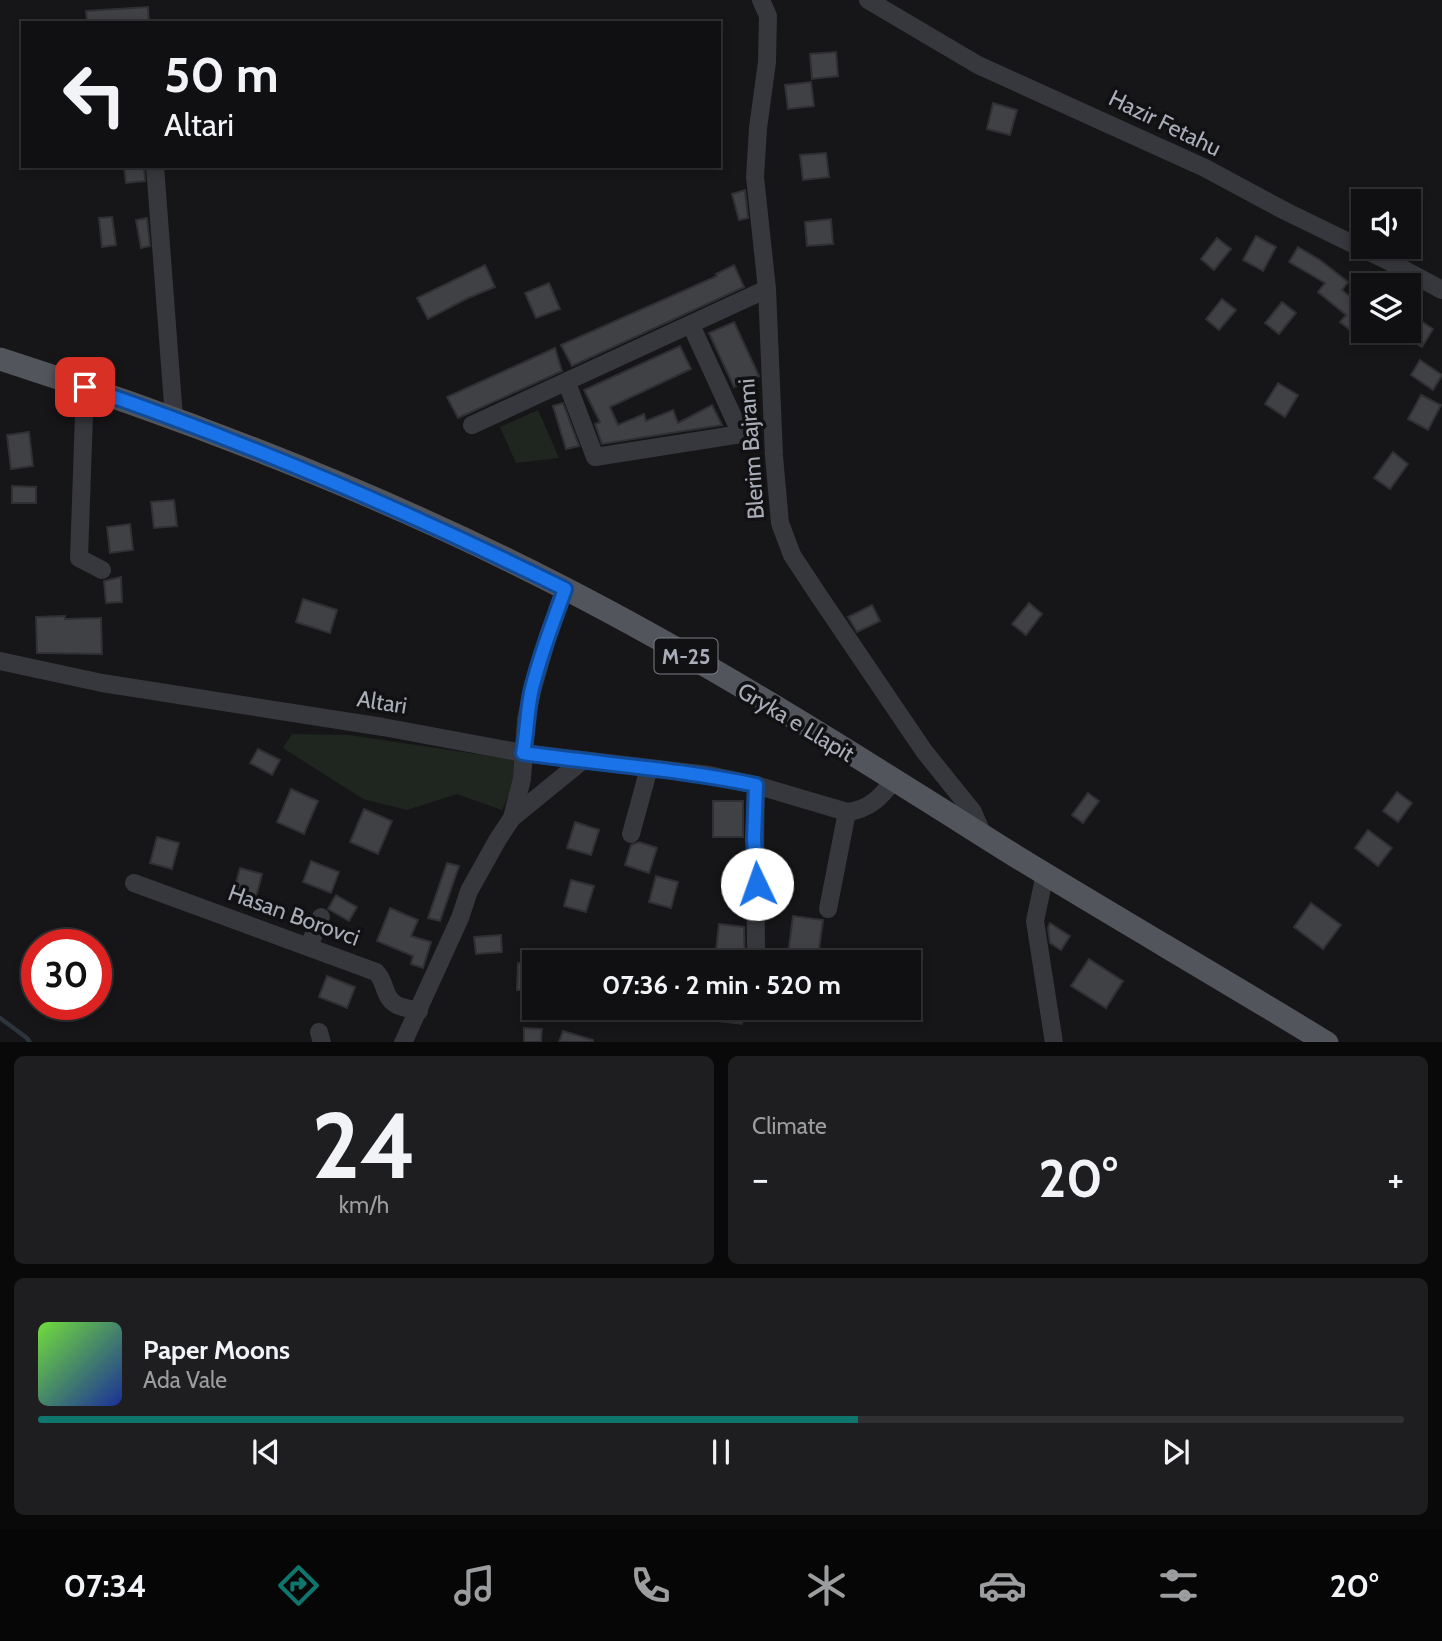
<!DOCTYPE html>
<html lang="en">
<head>
<meta charset="utf-8">
<style>
  :root { --surface:#101012; --page:#1e1e20; --text:#f1f3f6; --muted:#9c9d9f; --line:#303032; --accent:#0f766e }
  body { margin:0; font-family:Cabin,sans-serif; background:var(--page); color:var(--text); height:100vh; display:flex; flex-direction:column; font-size:26px; white-space:nowrap }
  * { box-sizing:border-box; margin:0 }
  p { font-size:23px; color:var(--muted) }
  .icon { flex:none; width:38px; height:38px; fill:none; stroke:currentColor; stroke-width:2; stroke-linecap:round; stroke-linejoin:round }
  .map { position:relative; height:1042px; overflow:hidden }
  .details { display:flex; flex-direction:column; gap:14px; padding:14px; background:#09090a; flex:1 }
  .details>* { flex:none }
  .guide { position:absolute; left:21px; top:21px; width:700px; height:147px; border-radius:0px; box-shadow:0 4px 10px #0003,0 0 0 2px var(--line); background:#101012; color:var(--text); overflow:hidden }
  .buttons { position:absolute; left:1351px; top:189px; display:grid; gap:14px }
  .buttons a { display:grid; place-items:center; width:70px; height:70px; border-radius:0px; background:var(--surface); box-shadow:0 4px 10px #0003,0 0 0 2px var(--line); font-size:35px }
  .speed { position:absolute; left:21px; top:929px; display:flex; gap:14px; font-size:35px; font-weight:700; text-align:center }
  .speed>* { display:grid; place-content:center; width:91px; height:91px; border-radius:50%; background:var(--surface); box-shadow:0 4px 10px #0003,0 0 0 2px var(--line); line-height:1 }
  .speed .limit { border:10px solid #d22; background:#fff; color:#111 }
  .pin { position:absolute; display:grid; place-items:center; width:60px; height:60px; color:#fff; margin:-30px; border-radius:14px; box-shadow:0 4px 10px #0006 }
  .me { position:absolute; width:77px; margin:-38px; rotate:357deg; stroke-linejoin:round; filter:drop-shadow(0 0 5px #0008) }
  .turn { display:flex; align-items:center; gap:24px; height:147px; padding:0 28px; font-size:32px }
  .turn .icon { width:91px; height:91px; stroke-width:2.5 }
  .turn b { display:block; font-size:49px; line-height:60px }
  .big { font-size:52px; font-weight:800; line-height:1.1 }
  .details .card { flex:1; display:flex; flex-direction:column; justify-content:center; gap:10px; min-width:0; padding:0 24px; border-radius:10px; background:var(--page) }
  .details .dial { align-items:center; gap:0 }
  .dial b { font-size:91px; line-height:1 }
  .song { display:flex; align-items:center; gap:21px }
  .cover { width:84px; height:84px; border-radius:10px; background:linear-gradient(135deg,hsl(100 70% 55%),hsl(230 70% 35%)) }
  .played { height:7px; border-radius:4px; background:linear-gradient(90deg,var(--accent) 60%,var(--line) 60%) }
  .keys { display:flex; justify-content:space-around; direction:ltr }
  .heat { display:flex; justify-content:space-between; align-items:center; font-size:38px; direction:ltr }
  .details .tiles { flex:1; display:grid; gap:14px; grid-template-columns:1fr 1fr }
  .card:last-child { grid-column:span 2 }
  .trip { position:absolute; left:522px; top:950px; width:399px; height:70px; border-radius:0px; background:var(--surface); box-shadow:0 4px 10px #0003,0 0 0 2px var(--line); font-weight:800; line-height:70px; text-align:center }
  .dock { display:flex; height:112px; justify-content:space-around; align-items:center; background:#060607; color:var(--muted) }
  .dock .icon { width:49px; height:49px }
  .dock .selected { color:var(--accent) }
  .dock b { font-size:32px; color:var(--text) }
  .map>svg:first-child { display:block }
  .green { fill:#1e261f }
  .lines { fill:none; stroke-linecap:round; stroke-linejoin:round }
  .stream { stroke:#2c353c; stroke-width:4.5 }
  .building { fill:#404145; stroke:#303034; stroke-width:2 }
  .minor { stroke:#37383d; stroke-width:18 }
  .major { stroke:#53555c; stroke-width:23 }
  .route-casing { stroke:#114b97; stroke-width:18 }
  .route { stroke:#1a73e8; stroke-width:12 }
  .labels { text-anchor:middle; dominant-baseline:central; stroke-width:7; stroke-linejoin:round; paint-order:stroke }
  .shield { fill:#111113; stroke:#7b7e86; stroke-width:2 }
  .shield-label { font-size:21px; font-weight:bold; fill:#a8adb8 }
  .street-label { font-size:23px; fill:#a8adb8; stroke:#111113 }
</style>
</head>
<body>
<div class="map">
<svg width="1442" height="1043" viewBox="0 0 1442 1043">
  <rect width="100%" height="100%" fill="#161618"/>
  <!-- green -->
  <g class="green">
    <polygon points="538,410 559,458 516,463 500,427"/>
    <polygon points="292,734 349,735 516,760 514,785 502,810 457,794 407,810 363,799 283,748"/>
  </g>
  <g class="lines">
    <!-- stream -->
    <polyline class="stream" points="0,1018 27,1038 30,1043"/>
  </g>
  <!-- building -->
  <g class="building">
    <polygon points="148,7 149,23 87,23 86,11"/>
    <polygon points="836,52 838,76 812,79 810,54"/>
    <polygon points="811,82 814,106 788,109 785,85"/>
    <polygon points="993,103 1017,110 1010,135 987,129"/>
    <polygon points="826,153 829,177 803,180 800,155"/>
    <polygon points="124,166 144,166 145,181 126,183"/>
    <polygon points="745,190 748,218 739,220 732,194"/>
    <polygon points="112,217 116,245 102,247 99,218"/>
    <polygon points="147,218 150,246 141,248 136,220"/>
    <polygon points="831,219 833,244 807,246 805,222"/>
    <polygon points="1256,236 1276,247 1263,271 1243,260"/>
    <polygon points="1217,238 1231,249 1214,270 1201,259"/>
    <polygon points="1298,247 1320,260 1348,282 1342,290 1363,307 1363,321 1354,333 1340,322 1346,315 1318,292 1325,283 1289,262"/>
    <polygon points="485,265 495,287 468,298 428,319 417,298"/>
    <polygon points="734,265 744,287 572,366 561,345 717,276 716,274"/>
    <polygon points="549,283 560,309 536,318 525,293"/>
    <polygon points="1222,299 1236,310 1219,330 1206,319"/>
    <polygon points="1282,302 1296,313 1279,334 1265,323"/>
    <polygon points="1418,319 1433,329 1422,347 1407,338"/>
    <polygon points="734,322 759,376 734,387 709,333"/>
    <polygon points="680,346 691,369 610,407 618,425 644,414 646,421 673,410 678,423 712,405 722,425 602,444 595,424 600,422 584,390"/>
    <polygon points="555,348 562,371 458,418 447,397"/>
    <polygon points="1420,360 1442,375 1433,390 1411,375"/>
    <polygon points="1278,383 1298,395 1285,417 1265,404"/>
    <polygon points="1421,395 1441,405 1428,430 1408,419"/>
    <polygon points="563,403 579,446 566,449 553,406"/>
    <polygon points="29,432 33,466 11,469 7,435"/>
    <polygon points="1393,452 1408,464 1390,489 1374,478"/>
    <polygon points="12,486 36,487 36,503 12,503"/>
    <polygon points="174,500 177,526 154,528 151,502"/>
    <polygon points="130,524 133,550 110,553 107,527"/>
    <polygon points="121,577 122,602 106,603 104,581"/>
    <polygon points="303,599 337,610 330,633 296,622"/>
    <polygon points="1029,603 1042,614 1026,635 1012,624"/>
    <polygon points="872,605 880,621 857,632 848,617"/>
    <polygon points="65,616 65,619 101,618 102,654 37,653 36,617"/>
    <polygon points="258,749 280,760 272,775 250,763"/>
    <polygon points="291,789 318,801 304,834 277,822"/>
    <polygon points="1397,792 1412,803 1398,822 1383,811"/>
    <polygon points="1088,793 1099,801 1083,823 1072,815"/>
    <rect x="713" y="801" width="30" height="36"/>
    <polygon points="364,809 392,821 378,854 350,842"/>
    <polygon points="575,822 599,830 591,855 567,848"/>
    <polygon points="1368,830 1392,848 1378,866 1355,848"/>
    <polygon points="157,837 179,843 172,869 150,863"/>
    <polygon points="639,842 657,848 649,873 625,865 631,845"/>
    <polygon points="311,861 339,872 331,893 303,882"/>
    <polygon points="447,863 459,866 440,921 428,918"/>
    <polygon points="240,868 262,874 255,901 233,894"/>
    <polygon points="656,876 678,882 671,908 649,902"/>
    <polygon points="571,880 594,886 586,912 564,906"/>
    <polygon points="336,895 357,907 349,921 328,909"/>
    <polygon points="1311,903 1341,925 1323,949 1294,927"/>
    <polygon points="390,908 418,920 411,936 431,942 423,968 411,964 413,956 377,941"/>
    <polygon points="793,916 823,920 819,949 839,949 838,962 787,962"/>
    <polygon points="1050,923 1070,936 1061,950 1050,943 1048,928"/>
    <polygon points="719,924 744,927 745,962 715,960"/>
    <polygon points="501,935 502,952 476,954 474,937"/>
    <polygon points="1089,959 1123,981 1106,1008 1071,986"/>
    <polygon points="518,963 534,964 534,990 517,990"/>
    <polygon points="327,976 355,987 347,1008 319,997"/>
    <polygon points="719,1008 745,1008 742,1024 717,1021"/>
    <polygon points="524,1028 542,1029 541,1042 524,1042"/>
    <polygon points="563,1031 593,1040 593,1042 559,1042"/>
  </g>
  <g class="lines">
    <!-- minor -->
    <g class="minor">
      <polyline points="761,0 768,16 767,62 758,128 755,177 767,289 774,456 780,523 792,555 817,593 924,751 973,812 983,835"/>
      <polyline points="868,0 978,65 1205,168 1285,211 1390,262 1442,290"/>
      <polyline points="155,166 174,418"/>
      <polyline points="567,383 595,457 741,434 691,325"/>
      <polyline points="85,386 79,558 102,570"/>
      <polyline points="472,425 767,289"/>
      <path d="M0,661L102,683L383,727L523,753L709,775L756,785L847,812C869,810 881,797 894,780"/>
      <polyline points="512,818 522,779 526,720 532,691 547,639 565,588"/>
      <polyline points="631,834 649,768"/>
      <polyline points="1045,874 1035,921 1054,1043"/>
      <path d="M134,883L376,972C386,981 383,998 397,1005C403,1008 412,1009 419,1011"/>
      <polyline points="828,909 847,812"/>
      <polyline points="309,946 321,917"/>
      <path d="M756,962C756,903 754,844 756,785"/>
      <polyline points="319,1032 322,1043"/>
      <polyline points="403,1043 460,918 469,891 498,839 512,818 582,761"/>
    </g>
    <!-- major -->
    <path class="major" d="M0,359C193,421 384,495 564,588C720,668 869,764 1017,857C1120,920 1224,980 1327,1043"/>
  </g>
  <g class="lines">
    <defs>
      <path id="route" d="M85,387C250,443 409,512 565,589C553,623 539,657 531,693C527,713 527,733 523,753C601,764 679,769 756,785L754,839L757,884"/>
    </defs>
    <!-- route casing -->
    <use href="#route" class="route-casing"/>
    <!-- route -->
    <use href="#route" class="route"/>
  </g>
  <g class="labels">
    <!-- shield labels -->
    <rect class="shield" x="654.5" y="638.5" width="63" height="35" rx="5"/>
    <g class="shield-label">
      <text x="686" y="656">M-25</text>
    </g>
    <!-- street labels -->
    <g class="street-label">
      <text transform="translate(1165 123) rotate(26)">Hazir Fetahu</text>
      <text transform="translate(751 449) rotate(-94)">Blerim Bajrami</text>
      <text transform="translate(382 702) rotate(9)">Altari</text>
      <text transform="translate(796 722) rotate(31)">Gryka e Llapit</text>
      <text transform="translate(294 915) rotate(20)">Hasan Borovci</text>
    </g>
  </g>
</svg>
<div class="buttons">
<a><svg class="icon" aria-label="sound" viewBox="0 0 24 24"><path d="M4 9h4l5-4v14l-5-4H4zM17 9q2 3 0 6"/></svg></a>
<a><svg class="icon" aria-label="layers" viewBox="0 0 24 24"><path d="M12 4l9 5-9 5-9-5zM3 14l9 5 9-5"/></svg></a>
</div>
<div class="speed"><div class="limit">30</div></div>
<div class="pin" style="left:85px;top:387px;background:#d93025"><svg class="icon" aria-label="arrive" viewBox="0 0 24 24"><path d="M6 21V4h12l-3 4 3 4H6"/></svg></div>
<svg class="me" style="left:757px;top:884px" viewBox="-20 -20 40 40"><circle r="19" fill="#fff"/><path d="M0-13L10 11 0 6-10 11z" fill="#1a73e8"/></svg>
<div class="trip">07:36 · 2 min · 520 m</div>
<div class="guide">
<div class="turn"><svg class="icon" aria-label="left" viewBox="0 0 24 24"><path d="M17 20v-9H6M10 6l-5 5 5 5"/></svg><div><b>50 m</b>Altari</div></div>
</div>
</div>
<section class="details">
<div class="tiles">
<div class="card dial"><b>24</b><p>km/h</p></div>
<div class="card"><p>Climate</p>
<div class="heat"><a>−</a><b class="big">20°</b><a>+</a></div>
</div>
<div class="card">
<div class="song"><i class="cover"></i><div><b>Paper Moons</b><p>Ada Vale</p></div></div>
<div class="played"></div>
<div class="keys"><svg class="icon" aria-label="previous" viewBox="0 0 24 24"><path d="M18 5L8 12l10 7zM5 5v14"/></svg><svg class="icon" aria-label="pause" viewBox="0 0 24 24"><path d="M8 5v14M16 5v14"/></svg><svg class="icon" aria-label="next" viewBox="0 0 24 24"><path d="M6 5l10 7-10 7zM19 5v14"/></svg></div>
</div>
</div>
</section>
<nav class="dock">
<b>07:34</b>
<svg class="icon selected" aria-label="directions" viewBox="0 0 24 24"><path d="M12 3l9 9-9 9-9-9zM9 14v-3h6M13 9l2 2-2 2"/></svg>
<svg class="icon" aria-label="music" viewBox="0 0 24 24"><path d="M9 18V5l10-2v13"/><circle cx="6" cy="18" r="3"/><circle cx="16" cy="16" r="3"/></svg>
<svg class="icon" aria-label="phone" viewBox="0 0 24 24"><path d="M5 4h4l2 5-3 2q2 4 5 5l2-3 5 2v4C11 20 4 13 5 4z"/></svg>
<svg class="icon" aria-label="climate" viewBox="0 0 24 24"><path d="M12 3v18M4 7l16 10M4 17L20 7"/></svg>
<svg class="icon" aria-label="car" viewBox="0 0 24 24"><path d="M5 17H2v-5l4-1 3-4h7l3 4 3 1v5h-3M9 17h6M6 11h13"/><circle cx="7" cy="17" r="2"/><circle cx="17" cy="17" r="2"/></svg>
<svg class="icon" aria-label="filters" viewBox="0 0 24 24"><path d="M4 7h16M4 17h16"/><circle cx="9" cy="7" r="2"/><circle cx="15" cy="17" r="2"/></svg>
<b>20°</b>
</nav>
</body>
</html>
